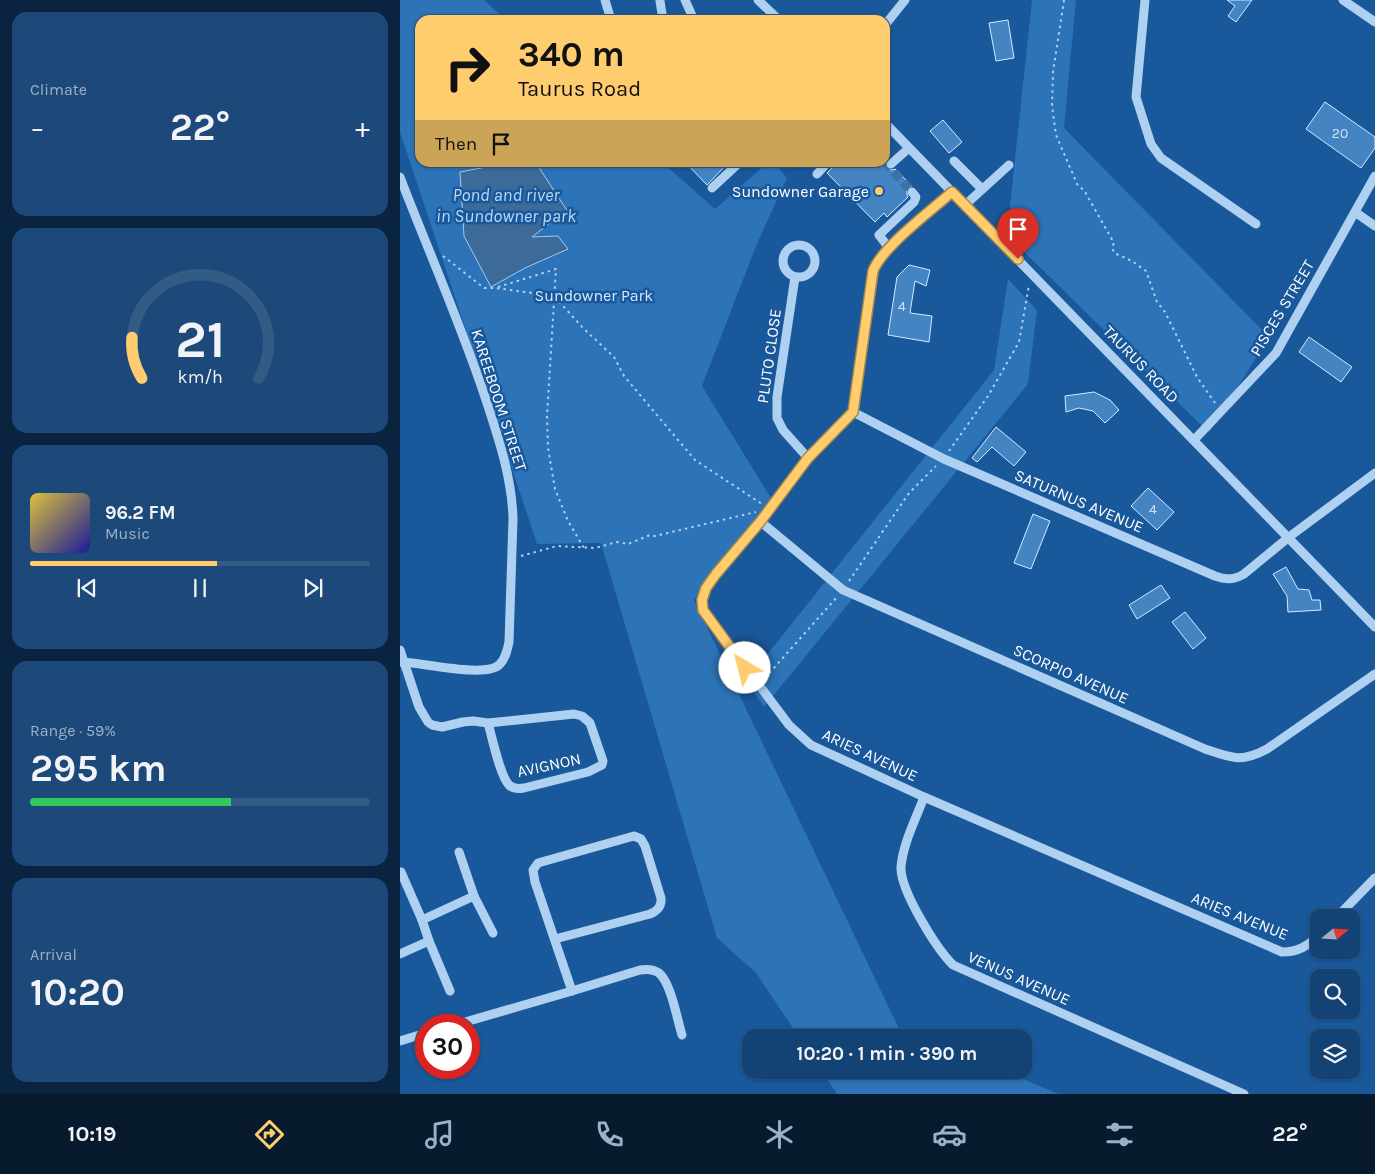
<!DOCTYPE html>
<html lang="en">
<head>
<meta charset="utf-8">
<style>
  :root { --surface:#134274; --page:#1c4979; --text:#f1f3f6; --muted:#9db0c5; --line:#325b86; --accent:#ffcd6e }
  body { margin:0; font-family:Karla,sans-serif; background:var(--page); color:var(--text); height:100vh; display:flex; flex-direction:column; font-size:19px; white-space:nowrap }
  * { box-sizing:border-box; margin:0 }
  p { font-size:16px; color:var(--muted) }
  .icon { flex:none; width:28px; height:28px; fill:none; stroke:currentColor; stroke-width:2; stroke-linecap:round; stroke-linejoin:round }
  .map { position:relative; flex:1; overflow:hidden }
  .details { display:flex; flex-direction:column; gap:12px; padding:12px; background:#0a2440; width:400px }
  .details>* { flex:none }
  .guide { position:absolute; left:15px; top:15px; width:475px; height:152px; border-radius:15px; box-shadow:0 1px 4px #0004,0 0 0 1px var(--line); background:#ffcd6e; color:#111; overflow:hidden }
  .needle { width:32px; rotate:72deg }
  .fabs { position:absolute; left:910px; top:909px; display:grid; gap:10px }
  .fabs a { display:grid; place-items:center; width:50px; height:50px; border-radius:10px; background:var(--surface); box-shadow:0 1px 4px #0004,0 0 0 1px var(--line); font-size:25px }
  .speed { position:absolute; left:15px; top:1014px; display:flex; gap:10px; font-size:25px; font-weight:700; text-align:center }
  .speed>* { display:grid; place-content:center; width:65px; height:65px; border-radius:50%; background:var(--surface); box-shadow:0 1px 4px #0004,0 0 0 1px var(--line); line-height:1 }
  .speed .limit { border:8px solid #d22; background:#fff; color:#111 }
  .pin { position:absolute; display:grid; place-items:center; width:42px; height:42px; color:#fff; margin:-51px -21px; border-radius:50% 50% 50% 0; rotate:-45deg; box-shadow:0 0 5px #0007 }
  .pin .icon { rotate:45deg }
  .me { position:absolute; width:55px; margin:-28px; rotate:323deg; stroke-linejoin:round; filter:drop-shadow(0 0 4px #0008) }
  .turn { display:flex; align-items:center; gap:18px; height:105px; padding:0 20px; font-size:22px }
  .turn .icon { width:65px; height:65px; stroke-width:2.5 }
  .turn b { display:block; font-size:35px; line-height:42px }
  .then { display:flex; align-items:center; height:48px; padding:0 20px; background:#0003; gap:10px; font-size:19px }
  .big { font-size:38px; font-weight:700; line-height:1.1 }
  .details .tile { flex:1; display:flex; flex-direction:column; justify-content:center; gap:8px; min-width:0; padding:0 18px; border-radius:15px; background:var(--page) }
  .details .dial { align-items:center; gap:0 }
  .dial svg { height:130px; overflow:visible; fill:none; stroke:var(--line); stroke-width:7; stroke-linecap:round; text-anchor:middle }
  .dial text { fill:var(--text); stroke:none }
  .song { display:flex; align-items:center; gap:15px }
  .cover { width:60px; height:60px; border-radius:8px; background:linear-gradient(135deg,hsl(50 70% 55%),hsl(240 70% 35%)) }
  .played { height:5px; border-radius:2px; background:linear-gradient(90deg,var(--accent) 55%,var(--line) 55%) }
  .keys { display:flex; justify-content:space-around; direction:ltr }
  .heat { display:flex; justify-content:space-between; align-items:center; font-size:28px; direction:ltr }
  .charge { height:8px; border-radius:4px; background:linear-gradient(90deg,#34c759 59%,var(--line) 0) }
  .trip { position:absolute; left:342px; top:1029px; width:290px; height:50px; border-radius:15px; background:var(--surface); box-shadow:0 1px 4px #0004,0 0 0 1px var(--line); font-weight:700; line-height:50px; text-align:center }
  .tabs { display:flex; height:80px; justify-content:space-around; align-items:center; background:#081a2e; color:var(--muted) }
  .tabs .icon { width:35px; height:35px }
  .tabs .selected { color:var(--accent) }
  .tabs b { font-size:22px; color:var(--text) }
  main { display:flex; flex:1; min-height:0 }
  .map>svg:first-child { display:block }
  .green { fill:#2c73b7 }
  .water { fill:#3c6a99; stroke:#a1ccf3 }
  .building { fill:#4584c2; stroke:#d5e9fc }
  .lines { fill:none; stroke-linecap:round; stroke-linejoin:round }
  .minor-tunnel { stroke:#3c71a9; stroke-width:9; stroke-dasharray:9 4.5; stroke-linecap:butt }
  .path { stroke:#aed0f1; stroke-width:2; stroke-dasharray:2.5 4; stroke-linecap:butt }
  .minor { stroke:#aed0f1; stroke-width:9 }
  .route-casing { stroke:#a68548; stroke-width:12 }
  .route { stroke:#ffcd6e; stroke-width:9 }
  .poi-dot { fill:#ffcd6e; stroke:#19589a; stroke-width:2 }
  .labels { text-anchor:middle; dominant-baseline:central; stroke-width:5; stroke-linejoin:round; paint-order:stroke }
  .number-label { font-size:14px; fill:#d0e0f0 }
  .poi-label { font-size:16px; fill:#fff; stroke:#19589a; text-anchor:end }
  .park-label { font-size:16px; fill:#d5e9fc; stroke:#19589a }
  .street-label { font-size:16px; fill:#fff; stroke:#19589a }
  .water-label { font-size:18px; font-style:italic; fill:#badaf8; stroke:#19589a }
</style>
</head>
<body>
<main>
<section class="details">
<div class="tile"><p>Climate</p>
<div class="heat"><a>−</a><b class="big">22°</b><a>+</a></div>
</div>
<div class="tile dial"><svg viewBox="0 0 100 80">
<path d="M14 69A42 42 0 1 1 86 69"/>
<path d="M14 69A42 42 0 0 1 8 44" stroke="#ffcd6e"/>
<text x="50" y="56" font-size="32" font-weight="700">21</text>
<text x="50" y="72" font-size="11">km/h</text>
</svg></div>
<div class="tile">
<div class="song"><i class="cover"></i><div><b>96.2 FM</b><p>Music</p></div></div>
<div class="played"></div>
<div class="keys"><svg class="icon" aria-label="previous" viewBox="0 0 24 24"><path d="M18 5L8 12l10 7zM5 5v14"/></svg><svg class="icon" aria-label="pause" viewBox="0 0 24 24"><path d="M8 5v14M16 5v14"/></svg><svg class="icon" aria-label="next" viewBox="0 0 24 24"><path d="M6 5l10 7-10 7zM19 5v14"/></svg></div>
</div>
<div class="tile"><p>Range · 59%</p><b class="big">295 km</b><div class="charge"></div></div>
<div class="tile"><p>Arrival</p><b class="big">10:20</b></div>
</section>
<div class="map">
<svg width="975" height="1094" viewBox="0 0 975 1094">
  <rect width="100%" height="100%" fill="#19589a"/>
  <!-- green -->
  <g class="green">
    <polygon points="0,0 84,0 106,20 20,20 20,162 263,163 315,209 367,163 375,163 387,178 356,246 302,386 371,498 294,600 503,1037 399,1037 356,973 317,938 201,543 137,544 0,132"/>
    <polygon points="632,0 676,0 664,128 869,337 809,433 607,235"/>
    <polygon points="608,279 637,310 628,384 364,707 346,681 594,370"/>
    <polygon points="421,1070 602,1070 659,1094 437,1094"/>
  </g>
  <!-- water -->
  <polygon class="water" points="107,163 136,163 170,215 155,219 132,237 158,236 168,249 125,268 91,287 64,236 60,172"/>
  <!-- building -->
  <g class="building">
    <polygon points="827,0 852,0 836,22 828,16 835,6"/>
    <polygon points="608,20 614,58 596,61 589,23"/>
    <polygon points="925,102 975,137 975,148 961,168 906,129"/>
    <polygon points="543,120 562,142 549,153 530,131"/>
    <polygon points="285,162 329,162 307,185"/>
    <polygon points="438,162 485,162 487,168 492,170 495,169 512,186 506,190 508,197 487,217 484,213 475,222 427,173"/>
    <polygon points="509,265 530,270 526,286 515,281 510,313 532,316 529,342 488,335 497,277"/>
    <polygon points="909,337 952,367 941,382 899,352"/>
    <polygon points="694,392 710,400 719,410 705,423 693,411 679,408 666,412 665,396"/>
    <polygon points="596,427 626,452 614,466 592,447 577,462 572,458"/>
    <polygon points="748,488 774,512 757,530 731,506"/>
    <polygon points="633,514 650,521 631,569 614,563"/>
    <polygon points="886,567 898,589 909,590 912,600 920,600 921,610 888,612 887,596 873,574"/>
    <polygon points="761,585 770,598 737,619 729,605"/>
    <polygon points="785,612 806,638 793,649 772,622"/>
  </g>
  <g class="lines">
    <!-- minor-tunnel -->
    <polyline class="minor-tunnel" points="485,162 512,192"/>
    <!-- path -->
    <g class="path">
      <polyline points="664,0 653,72 652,106 656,135 678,186 684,190 714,243 712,247 714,253 732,261 746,271 757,302 765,312 797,377 815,403"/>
      <polyline points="43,256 84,288 96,288 154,296 183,328 214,357 224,376 295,460 362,504"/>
      <polyline points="98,287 156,269 147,416 148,448 155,489 168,521 184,548"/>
      <polyline points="549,451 588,396 619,342 629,285"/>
      <polyline points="121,556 157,546 195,548 217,542 228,544 250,535 255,536 356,512"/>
      <polyline points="449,581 509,493 536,466"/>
      <polyline points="365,678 437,597"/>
    </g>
    <!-- minor -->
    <g class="minor">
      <polyline points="205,0 211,20"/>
      <polyline points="285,0 294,20"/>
      <polyline points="358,0 379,20"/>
      <polyline points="745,0 736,97 751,144 761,158 856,224"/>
      <polyline points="943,0 975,22"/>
      <polyline points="260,1 263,20"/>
      <polyline points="485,25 505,0"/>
      <polyline points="485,123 975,627"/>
      <polyline points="554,161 582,189"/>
      <polyline points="491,164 509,148"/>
      <polyline points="417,174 428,162"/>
      <path d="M0,177C28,250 60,322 85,397C98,437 112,477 113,519L109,642C107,650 106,658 100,664C87,679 21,662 0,662"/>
      <polyline points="312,188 340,162"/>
      <path d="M552,192L489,248L475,266L453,412L408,458L361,522L316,574L306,589L303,600V610L389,725L411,745L524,797L882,952C898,952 908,946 919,935"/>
      <polyline points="565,205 609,165"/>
      <polyline points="955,212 975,226"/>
      <circle cx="399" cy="261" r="16"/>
      <polyline points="489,248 479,235 514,202 516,197 512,192"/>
      <polyline points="395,277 377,397 377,418 383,430 408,458"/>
      <path d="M453,412L544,459L815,576C826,580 834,580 844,574L889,537L975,473"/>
      <polyline points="794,440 876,353 975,176"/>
      <path d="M361,522L443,590L805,749C831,758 841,763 867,749L975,674"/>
      <path d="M0,650L19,707L28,722L32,725L42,727L63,722L73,721L88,723L174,714L182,716L190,723L203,761L202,765L188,772L124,788C118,789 113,789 109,785C100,776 92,737 88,723"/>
      <path d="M524,797C516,819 503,843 501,867C500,890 536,948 553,965L844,1094"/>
      <polyline points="1,872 22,920"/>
      <polyline points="74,896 93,933"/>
      <polyline points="936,918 975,878"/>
      <path d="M155,939L250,914C257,911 262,907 261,898L245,846L241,839L234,836L145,861L138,863L133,870L135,882L172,991"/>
      <polyline points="29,941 50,991"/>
      <polyline points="0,954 29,941 22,920 74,896 59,852"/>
      <path d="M55,1025L172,991L240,970C246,969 253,969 259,973C271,983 277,1019 282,1035"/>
      <polyline points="0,1041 26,1033"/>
    </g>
  </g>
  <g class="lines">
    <defs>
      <path id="route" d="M345,668L303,610L302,600L306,588L316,574L360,522L408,458L453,412L473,271C482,247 532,210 552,192L618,259"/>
    </defs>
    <!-- route casing -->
    <use href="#route" class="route-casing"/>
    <!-- route -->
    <use href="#route" class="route"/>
  </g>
  <!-- markers -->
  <circle class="poi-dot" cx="479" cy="191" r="5"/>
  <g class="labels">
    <!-- number labels -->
    <g class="number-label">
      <text x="940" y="133">20</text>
      <text x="502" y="306">4</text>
      <text x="753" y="509">4</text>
    </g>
    <!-- poi labels -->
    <g class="poi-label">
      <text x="469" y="191">Sundowner Garage</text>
    </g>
    <!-- park labels -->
    <g class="park-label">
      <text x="194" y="295">Sundowner Park</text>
    </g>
    <!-- street labels -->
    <g class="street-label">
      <text transform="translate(882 308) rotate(-59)">PISCES STREET</text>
      <text transform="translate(369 356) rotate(-82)">PLUTO CLOSE</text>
      <text transform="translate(741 364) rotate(46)">TAURUS ROAD</text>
      <text transform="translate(99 400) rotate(72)">KAREEBOOM STREET</text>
      <text transform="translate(679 501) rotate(23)">SATURNUS AVENUE</text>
      <text transform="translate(671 674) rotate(24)">SCORPIO AVENUE</text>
      <text transform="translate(470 755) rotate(25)">ARIES AVENUE</text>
      <text transform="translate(149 765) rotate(-12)">AVIGNON</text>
      <text transform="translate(840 916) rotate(22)">ARIES AVENUE</text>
      <text transform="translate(619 978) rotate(24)">VENUS AVENUE</text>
    </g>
    <!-- water labels -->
    <g class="water-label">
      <text x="106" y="195">Pond and river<tspan x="106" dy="21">in Sundowner park</tspan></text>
    </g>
  </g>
</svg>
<div class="fabs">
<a><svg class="needle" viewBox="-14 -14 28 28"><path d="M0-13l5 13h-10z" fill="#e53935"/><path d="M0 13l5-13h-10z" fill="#9db0c5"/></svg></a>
<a><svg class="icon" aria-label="search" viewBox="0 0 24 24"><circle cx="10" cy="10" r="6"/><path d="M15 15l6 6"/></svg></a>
<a><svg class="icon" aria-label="layers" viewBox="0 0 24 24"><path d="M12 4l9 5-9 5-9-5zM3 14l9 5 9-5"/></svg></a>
</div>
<div class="speed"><div class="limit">30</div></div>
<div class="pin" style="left:618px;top:259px;background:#d93025"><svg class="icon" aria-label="arrive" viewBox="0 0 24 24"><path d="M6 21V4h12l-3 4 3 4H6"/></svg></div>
<svg class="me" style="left:345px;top:668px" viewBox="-20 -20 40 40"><circle r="19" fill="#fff"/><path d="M0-13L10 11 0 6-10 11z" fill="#ffcd6e"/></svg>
<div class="trip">10:20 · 1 min · 390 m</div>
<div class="guide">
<div class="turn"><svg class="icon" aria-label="right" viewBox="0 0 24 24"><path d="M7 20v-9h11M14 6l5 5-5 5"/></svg><div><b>340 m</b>Taurus Road</div></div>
<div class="then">Then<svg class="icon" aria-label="arrive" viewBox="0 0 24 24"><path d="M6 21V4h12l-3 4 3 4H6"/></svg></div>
</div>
</div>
</main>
<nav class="tabs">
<b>10:19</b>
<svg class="icon selected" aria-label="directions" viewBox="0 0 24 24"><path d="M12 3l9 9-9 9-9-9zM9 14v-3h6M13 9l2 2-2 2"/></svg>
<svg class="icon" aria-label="music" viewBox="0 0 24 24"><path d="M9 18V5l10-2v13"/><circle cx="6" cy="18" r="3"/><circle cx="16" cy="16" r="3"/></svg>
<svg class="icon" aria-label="phone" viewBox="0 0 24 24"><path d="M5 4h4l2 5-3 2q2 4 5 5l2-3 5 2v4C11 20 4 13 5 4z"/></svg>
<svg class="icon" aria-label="climate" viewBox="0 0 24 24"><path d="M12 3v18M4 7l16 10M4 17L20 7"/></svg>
<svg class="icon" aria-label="car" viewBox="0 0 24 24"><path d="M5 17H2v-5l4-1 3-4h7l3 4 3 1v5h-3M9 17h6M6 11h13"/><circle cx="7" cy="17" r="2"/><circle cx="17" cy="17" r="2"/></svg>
<svg class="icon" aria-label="filters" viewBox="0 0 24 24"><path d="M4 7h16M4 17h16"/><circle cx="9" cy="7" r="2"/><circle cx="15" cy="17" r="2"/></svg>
<b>22°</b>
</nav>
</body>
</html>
